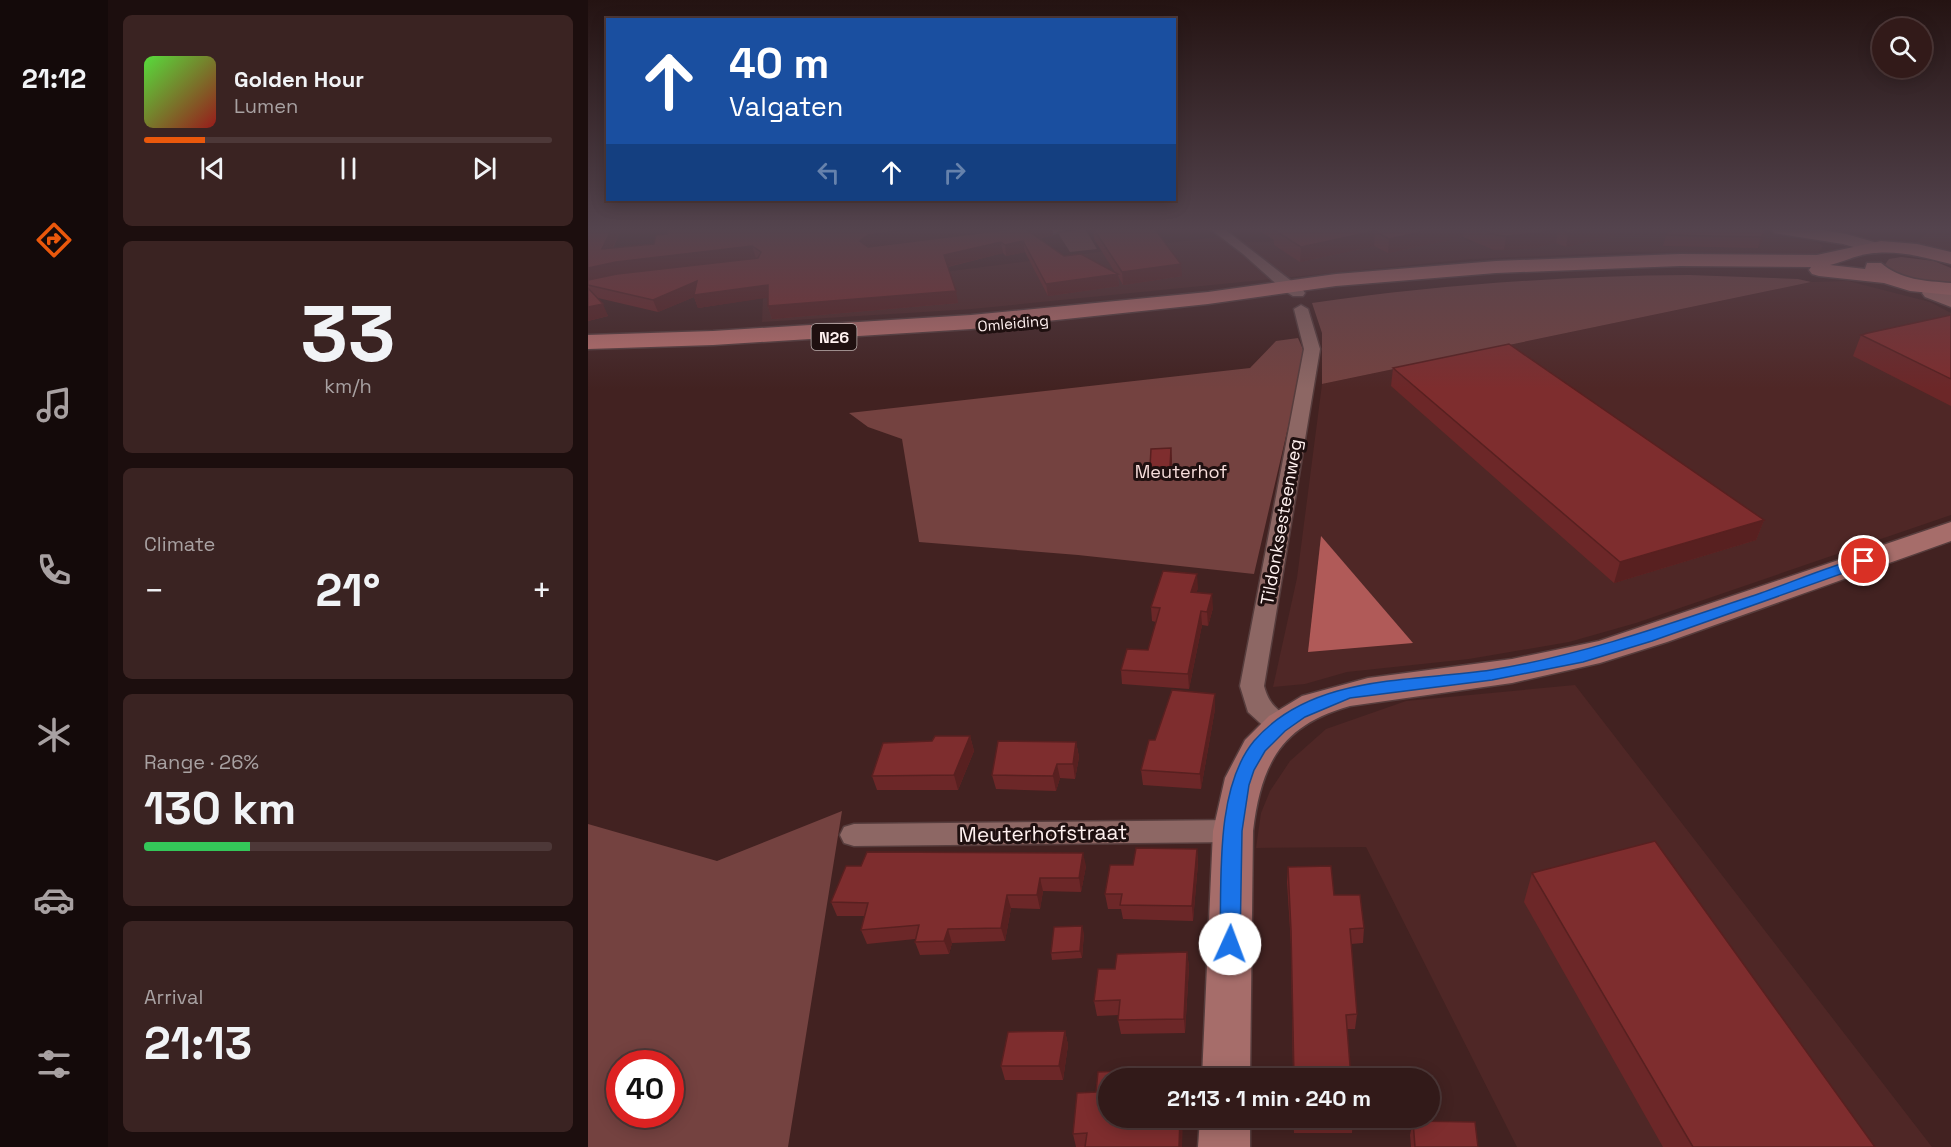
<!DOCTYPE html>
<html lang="en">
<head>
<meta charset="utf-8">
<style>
  :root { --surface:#321a19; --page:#3a2322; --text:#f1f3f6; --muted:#a8a1a2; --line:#4d3838; --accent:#ea580c }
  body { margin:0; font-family:"Space Grotesk",sans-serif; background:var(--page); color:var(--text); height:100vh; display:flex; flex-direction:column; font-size:22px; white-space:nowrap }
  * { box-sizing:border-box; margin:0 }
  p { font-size:20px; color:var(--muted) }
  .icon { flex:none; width:33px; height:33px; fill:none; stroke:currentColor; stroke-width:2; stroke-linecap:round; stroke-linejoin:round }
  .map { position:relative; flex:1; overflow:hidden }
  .panel { display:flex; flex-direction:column; gap:15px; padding:15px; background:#1c0e0e; width:480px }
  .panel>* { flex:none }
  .guide { position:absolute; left:18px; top:18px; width:570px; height:183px; border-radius:0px; box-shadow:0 3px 15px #0003,0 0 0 2px var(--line); background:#1a4fa0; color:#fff; overflow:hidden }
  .controls { position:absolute; left:1284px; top:18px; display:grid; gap:12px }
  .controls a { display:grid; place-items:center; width:60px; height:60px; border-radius:50%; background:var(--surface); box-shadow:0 3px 15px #0003,0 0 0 2px var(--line); font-size:30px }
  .speed { position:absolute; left:18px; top:1050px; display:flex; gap:12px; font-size:30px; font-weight:700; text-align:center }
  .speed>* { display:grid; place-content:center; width:78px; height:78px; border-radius:50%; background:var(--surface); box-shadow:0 3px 15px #0003,0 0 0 2px var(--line); line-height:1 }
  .speed .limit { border:9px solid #d22; background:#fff; color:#111 }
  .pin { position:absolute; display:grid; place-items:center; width:51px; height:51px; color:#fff; margin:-26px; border:3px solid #fff; border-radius:50%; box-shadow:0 2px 6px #0007 }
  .me { position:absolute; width:66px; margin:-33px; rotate:2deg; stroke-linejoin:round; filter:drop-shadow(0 0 4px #0008) }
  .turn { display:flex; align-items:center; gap:21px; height:126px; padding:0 24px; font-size:27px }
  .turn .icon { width:78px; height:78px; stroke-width:2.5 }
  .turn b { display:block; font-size:42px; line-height:51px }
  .lanes { display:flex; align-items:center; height:57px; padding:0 24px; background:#0003; justify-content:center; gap:30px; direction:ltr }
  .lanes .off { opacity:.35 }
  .big { font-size:45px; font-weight:700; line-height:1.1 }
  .panel .card { flex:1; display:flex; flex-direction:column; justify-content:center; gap:9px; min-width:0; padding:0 21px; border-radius:9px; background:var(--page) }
  .panel .dial { align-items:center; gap:0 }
  .dial b { font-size:78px; line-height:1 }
  .song { display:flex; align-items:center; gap:18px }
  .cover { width:72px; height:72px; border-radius:9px; background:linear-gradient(135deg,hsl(110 70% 55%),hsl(0 70% 35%)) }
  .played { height:6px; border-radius:3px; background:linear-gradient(90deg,var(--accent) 15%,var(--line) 15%) }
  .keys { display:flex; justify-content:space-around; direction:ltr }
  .heat { display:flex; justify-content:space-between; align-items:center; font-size:33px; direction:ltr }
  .charge { height:9px; border-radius:4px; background:linear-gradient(90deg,#34c759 26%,var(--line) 0) }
  .trip { position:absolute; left:510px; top:1068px; width:342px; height:60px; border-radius:30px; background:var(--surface); box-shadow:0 3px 15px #0003,0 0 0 2px var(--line); font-weight:700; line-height:60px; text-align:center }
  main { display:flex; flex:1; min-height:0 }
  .menu { display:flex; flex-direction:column; width:108px; justify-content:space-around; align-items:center; background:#140a0a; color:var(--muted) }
  .menu .icon { width:42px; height:42px }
  .menu .active { color:var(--accent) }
  .menu b { font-size:27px; color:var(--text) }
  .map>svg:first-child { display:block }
  .built { fill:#4f2726 }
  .green { fill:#744240; fill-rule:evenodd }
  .water { fill:#b05a58 }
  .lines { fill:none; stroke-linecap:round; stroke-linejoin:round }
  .street-casing { stroke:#573d3d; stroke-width:3 }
  .secondary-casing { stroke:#573d3d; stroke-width:3 }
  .primary-casing { stroke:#573d3d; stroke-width:3 }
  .street { fill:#8d6764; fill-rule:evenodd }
  .secondary { fill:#a66d6a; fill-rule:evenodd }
  .primary { fill:#bf7370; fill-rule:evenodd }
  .wall { fill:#6c2728 }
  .shaded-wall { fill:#582020 }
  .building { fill:#7e2d2e; stroke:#582020; stroke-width:1.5 }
  .route { fill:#1a73e8; stroke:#114b97; stroke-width:1.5 }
  .labels { text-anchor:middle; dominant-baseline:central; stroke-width:6; stroke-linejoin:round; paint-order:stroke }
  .far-street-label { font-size:15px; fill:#fff1f0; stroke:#1f1010 }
  .shield { fill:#1f1010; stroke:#bcaead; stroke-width:1.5 }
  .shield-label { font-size:16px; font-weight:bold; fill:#fff1f0 }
  .park-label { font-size:18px; fill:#f6dddb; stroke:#1f1010 }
  .street-label { font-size:18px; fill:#fff1f0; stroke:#1f1010 }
  .near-street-label { font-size:21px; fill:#fff1f0; stroke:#1f1010 }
</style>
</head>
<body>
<main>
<nav class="menu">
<b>21:12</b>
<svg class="icon active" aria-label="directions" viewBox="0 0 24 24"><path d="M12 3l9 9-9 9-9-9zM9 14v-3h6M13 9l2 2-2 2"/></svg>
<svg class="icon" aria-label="music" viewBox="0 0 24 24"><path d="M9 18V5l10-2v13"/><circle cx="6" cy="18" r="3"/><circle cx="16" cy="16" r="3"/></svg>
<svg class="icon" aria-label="phone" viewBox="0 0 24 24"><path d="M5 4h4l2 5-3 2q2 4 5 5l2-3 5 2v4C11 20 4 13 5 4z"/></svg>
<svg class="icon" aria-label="climate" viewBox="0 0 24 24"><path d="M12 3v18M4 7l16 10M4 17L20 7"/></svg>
<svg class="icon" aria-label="car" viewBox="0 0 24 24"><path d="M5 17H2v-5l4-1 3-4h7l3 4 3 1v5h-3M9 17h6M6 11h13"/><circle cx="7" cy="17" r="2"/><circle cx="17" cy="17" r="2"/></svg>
<svg class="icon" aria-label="filters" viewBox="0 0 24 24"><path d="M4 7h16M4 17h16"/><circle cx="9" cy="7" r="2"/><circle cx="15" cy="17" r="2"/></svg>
</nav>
<section class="panel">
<div class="card">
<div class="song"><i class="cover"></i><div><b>Golden Hour</b><p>Lumen</p></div></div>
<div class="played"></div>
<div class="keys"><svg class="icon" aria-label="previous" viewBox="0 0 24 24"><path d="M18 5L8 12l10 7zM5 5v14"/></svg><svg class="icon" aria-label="pause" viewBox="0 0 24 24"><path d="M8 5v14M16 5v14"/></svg><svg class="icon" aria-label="next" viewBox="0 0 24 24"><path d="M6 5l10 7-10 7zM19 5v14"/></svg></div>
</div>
<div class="card dial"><b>33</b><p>km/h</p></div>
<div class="card"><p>Climate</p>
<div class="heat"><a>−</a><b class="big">21°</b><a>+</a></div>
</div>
<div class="card"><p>Range · 26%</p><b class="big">130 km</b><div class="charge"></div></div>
<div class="card"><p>Arrival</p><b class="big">21:13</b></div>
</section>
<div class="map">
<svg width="1363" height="1147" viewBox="0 0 1363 1147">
  <rect width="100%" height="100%" fill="#422221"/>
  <!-- built -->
  <g class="built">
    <polygon points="744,228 854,228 882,242 940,228 1151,228 1229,242 1235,246 1230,254 1224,256 1042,252 883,259 384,309 174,322 175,295 644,235 655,242 679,242"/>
    <polygon points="1344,228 1363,228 1363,251 1327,244"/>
    <polygon points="1260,281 1342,302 1363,313 1363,515 1048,623 981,642 881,659 759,672 717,684 685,687 709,578 734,384 1223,282"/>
    <polygon points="987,685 1344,1147 929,1147 778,847 668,848 673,813 682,791 702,761 738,729 818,701"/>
  </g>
  <!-- green -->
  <g class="green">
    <polygon points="497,229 509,249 482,252 470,233"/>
    <path d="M1313,257L1346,261L1363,268V282C1340,285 1314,280 1296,266L1301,259Z"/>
    <path d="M1101,275L1210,279L1223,282L734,384V333L724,303C849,285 974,276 1101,275Z"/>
    <polygon points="710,338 717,354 666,574 490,555 331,542 314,439 280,427 261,413 662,368 688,341"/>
    <path d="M254,811L200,1147H0V824L129,861ZM32,1064H82V1114H32Z"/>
  </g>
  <!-- water -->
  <polygon class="water" points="733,536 825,643 720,652"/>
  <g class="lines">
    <defs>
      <g id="street">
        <path d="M446,228H479C471,234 440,240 432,233L434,230Z"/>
        <polygon points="621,228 635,228 715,290 717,293 715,296 705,296 695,290 655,254"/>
        <path d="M713,305L720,309L732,349L676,686C683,711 693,707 704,726L700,732L691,735L682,732L660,712L652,686L716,349L706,309Z"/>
        <polygon points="645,820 655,823 659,831 655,839 645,842 266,846 256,843 252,835 256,827 266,824"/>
      </g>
      <g id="secondary">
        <polygon points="1221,228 1258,234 1293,244 1296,248 1293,252 1287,253 1255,244 1192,234 1186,233 1183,229"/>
        <polygon points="1344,287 1363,294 1363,307 1337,297 1334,293 1337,289"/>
        <path d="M1363,522V541L1079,642L1012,663L924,683L762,706C693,725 673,764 665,831L662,1078H614L625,831L637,778L657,740L681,716L714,696L780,678L924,659L1011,641Z"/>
        <polygon points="612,1118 662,1118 662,1147 610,1147"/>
      </g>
      <path id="primary" d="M1293,241L1329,244L1363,252V264C1335,257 1308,249 1279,254C1266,256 1255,262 1242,265L1277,269L1279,263H1293C1313,280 1337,281 1363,283V295L1322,291L1296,283L1231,276L1224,274L1221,270L1223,267L1092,266L908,273L748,286L620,304L383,329L125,345L0,349V335L125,331L383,315L620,292L748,274L908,261L1092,254L1229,255Z"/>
    </defs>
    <!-- street casing -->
    <use href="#street" class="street-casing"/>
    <!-- secondary casing -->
    <use href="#secondary" class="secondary-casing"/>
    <!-- primary casing -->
    <use href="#primary" class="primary-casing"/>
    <!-- street -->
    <use href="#street" class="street"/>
    <!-- secondary -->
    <use href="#secondary" class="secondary"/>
    <!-- primary -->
    <use href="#primary" class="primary"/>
  </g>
  <!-- wall -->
  <g class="wall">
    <polygon points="0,228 34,228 25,248 66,244 79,234 82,228 422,228 282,247 431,228 464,228 465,235 451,239 476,256 528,274 506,239 505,228 594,276 535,285 530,276 531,286 460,296 437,252 418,256 415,253 360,267 370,303 184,319 180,306 180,297 110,308 106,297 70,312 10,298 20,316 0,321"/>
    <polygon points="667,228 1033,228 1031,235 978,247 968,243 947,248 906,250 875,237 800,253 786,246 712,262 686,245 686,240"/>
    <polygon points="1182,228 1170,248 1075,246 1078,235"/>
    <polygon points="1363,315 1363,406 1265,356 1273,335"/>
    <polygon points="805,368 1176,520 1168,540 1026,583 803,386"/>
    <polygon points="583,448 584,461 583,480 563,480 562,467"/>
    <polygon points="610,588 608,592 625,608 620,626 614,625 601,689 534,684 533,670 560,650 568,622 564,621 563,607"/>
    <polygon points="627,709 613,789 555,785 553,770 567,740"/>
    <polygon points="382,736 386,751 370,790 289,790 284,776 344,741"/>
    <polygon points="488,742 491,757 487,779 472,778 468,791 408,789 404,775"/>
    <polygon points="609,849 610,863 605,921 535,919 533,909 520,909 517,894 545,865"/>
    <polygon points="498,866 493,892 455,891 452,909 423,908 417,941 364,943 361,954 332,955 327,942 327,939 279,944 273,930 277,916 249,916 243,902"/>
    <polygon points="700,867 746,895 776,928 775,943 763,944 769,1014 767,1029 759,1029 763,1078 705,1078 703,945 699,882"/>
    <polygon points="944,873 1287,1147 1075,1147 936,902"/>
    <polygon points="496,933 494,958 464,960 463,953"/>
    <polygon points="599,952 601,967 597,1033 533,1034 530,1020 531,1015 509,1016 506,1001 527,969"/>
    <polygon points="477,1031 480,1045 475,1080 417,1080 413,1066"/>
    <polygon points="489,1093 594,1147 488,1147 485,1134"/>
    <polygon points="705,1118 765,1118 764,1133 706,1133"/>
    <polygon points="825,1121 890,1147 823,1147 822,1135"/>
  </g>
  <!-- shaded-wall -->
  <g class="shaded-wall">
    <polygon points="24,228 34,228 18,260 14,249"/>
    <polygon points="331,228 422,228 283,246 275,253 272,241 280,235"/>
    <polygon points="447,228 464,228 465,235 440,241 439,230"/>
    <polygon points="850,228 876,228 875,237 800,253 801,239"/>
    <polygon points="970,228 968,243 947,248 916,250 918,236"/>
    <polygon points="1000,228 1033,228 1031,235 978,247 980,233"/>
    <polygon points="1179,228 1182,228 1170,248 1173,237"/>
    <polygon points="787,231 786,246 712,262 713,247"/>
    <polygon points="435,241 437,252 418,256 417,245"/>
    <polygon points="413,242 415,253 358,267 356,255"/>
    <polygon points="164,246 168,258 0,281 0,268 28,262"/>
    <polygon points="593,264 594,276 535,285 534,272"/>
    <polygon points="530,274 531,286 460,296 458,284"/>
    <polygon points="109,281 180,285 184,297 110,308 106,297 70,312 65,300"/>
    <polygon points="368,291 370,303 184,319 180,306"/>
    <polygon points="15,304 20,316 0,321 0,307"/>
    <polygon points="583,448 584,461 583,480 582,467"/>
    <polygon points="1176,520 1168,540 1026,583 1032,562"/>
    <polygon points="609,574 610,588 604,606 603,592"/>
    <polygon points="624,594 625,608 620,626 619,612"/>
    <polygon points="613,611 614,625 601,689 600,674"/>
    <polygon points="627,694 627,709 613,789 612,774"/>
    <polygon points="382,736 386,751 370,790 366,775"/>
    <polygon points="488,742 491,757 487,779 485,764"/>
    <polygon points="469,764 472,778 468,791 465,776"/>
    <polygon points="609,849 610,863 605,921 604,906"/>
    <polygon points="495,853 498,866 493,892 491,878"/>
    <polygon points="452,878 455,891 452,909 449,895"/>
    <polygon points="419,895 423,908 417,941 413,928"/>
    <polygon points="494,926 496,933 494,958 492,951"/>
    <polygon points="360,929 364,943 361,954 356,941"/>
    <polygon points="599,952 601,967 597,1033 596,1019"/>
    <polygon points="477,1031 480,1045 475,1080 471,1066"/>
    <polygon points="592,1118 595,1118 594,1147 591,1147"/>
  </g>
  <!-- building -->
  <g class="building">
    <polygon points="0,228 24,228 14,249 66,244 68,235 79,234 82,228 331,228 280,235 272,241 280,247 431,228 447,228 439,230 476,256 493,254 530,274 458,284 435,241 417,245 413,242 356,255 368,291 180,306 180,285 106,295 109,281 65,300 0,285 0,280 29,274 170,258 173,252 164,246 28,262 0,268"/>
    <polygon points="505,228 566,228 593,264 534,272"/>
    <polygon points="690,228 850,228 801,239 787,231 713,247 686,230 692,229"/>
    <polygon points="890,228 1000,228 980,233 970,228 950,233 918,236 908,235"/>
    <polygon points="1085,228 1179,228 1173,237 1078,235"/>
    <polygon points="0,288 15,304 0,307"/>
    <polygon points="1363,315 1363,379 1273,335 1280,333"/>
    <polygon points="921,344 1176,520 1032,562 805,368"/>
    <polygon points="583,448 582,467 562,467 563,449"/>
    <polygon points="575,571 609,574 603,592 624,594 619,612 613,611 600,674 533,670 539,649 560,650 572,608 563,607"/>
    <polygon points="584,690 627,694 612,774 553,770 561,740 567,740"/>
    <polygon points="347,736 382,736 366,775 284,776 295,743 344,741"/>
    <polygon points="410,741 488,742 485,764 469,764 465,776 404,775"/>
    <polygon points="1067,841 1287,1147 1105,1147 944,873"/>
    <polygon points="548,848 609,849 604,906 532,905 534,894 517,894 522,865 545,865"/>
    <polygon points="279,852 495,853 491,878 452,878 449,895 419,895 413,928 360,929 356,941 327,942 331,925 273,930 280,903 243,902 258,866 273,866"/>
    <polygon points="743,866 746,895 772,895 776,928 762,929 769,1014 758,1015 763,1078 706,1078 703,930 700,867"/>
    <polygon points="494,926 492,951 463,953 466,927"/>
    <polygon points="599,952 596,1019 530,1020 532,1000 506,1001 510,969 527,969 529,954"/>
    <polygon points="477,1031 471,1066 413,1066 420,1032"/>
    <polygon points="594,1068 593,1078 520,1078 520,1118 592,1118 591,1147 497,1147 499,1133 485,1134 489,1093 508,1092 510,1072"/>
    <rect x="706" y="1118" width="59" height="2"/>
    <polygon points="825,1121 887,1122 890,1147 827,1147"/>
  </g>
  <!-- sky -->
  <linearGradient id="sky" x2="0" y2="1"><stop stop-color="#241312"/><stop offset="0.59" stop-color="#54444e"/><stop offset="1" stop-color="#54444e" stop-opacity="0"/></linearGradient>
  <rect width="1363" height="389" fill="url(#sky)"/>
  <!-- route -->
  <path class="route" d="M1276,557L1281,559L1283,561L1281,564L1064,641L995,662L904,680L762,698L717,717L697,731L677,751L666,770L661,785L654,831L652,944L649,950L642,953L635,950L632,944C634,884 626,789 666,741C724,674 823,682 903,670C996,655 1084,623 1173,593C1207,581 1241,566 1276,557Z"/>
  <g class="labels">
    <!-- far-street labels -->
    <g class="far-street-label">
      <text transform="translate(425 323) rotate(-5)">Omleiding</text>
    </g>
    <!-- shield labels -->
    <rect class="shield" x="223.5" y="324" width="45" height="26" rx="4.5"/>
    <g class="shield-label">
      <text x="246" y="337">N26</text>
    </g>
    <!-- park labels -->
    <g class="park-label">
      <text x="593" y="471">Meuterhof</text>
    </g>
    <!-- street labels -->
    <g class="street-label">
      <text transform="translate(693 522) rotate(-80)">Tildonksesteenweg</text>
    </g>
    <!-- near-street labels -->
    <g class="near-street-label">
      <text transform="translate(455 833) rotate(-1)">Meuterhofstraat</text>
    </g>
  </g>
</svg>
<div class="controls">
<a><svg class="icon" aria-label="search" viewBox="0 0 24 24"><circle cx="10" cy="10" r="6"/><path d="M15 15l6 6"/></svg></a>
</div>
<div class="speed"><div class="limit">40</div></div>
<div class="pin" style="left:1276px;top:561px;background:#d93025"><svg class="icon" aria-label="arrive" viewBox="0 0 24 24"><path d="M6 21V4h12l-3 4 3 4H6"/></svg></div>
<svg class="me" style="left:642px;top:944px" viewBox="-20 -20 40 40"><circle r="19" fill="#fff"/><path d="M0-13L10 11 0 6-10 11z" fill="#1a73e8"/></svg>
<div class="trip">21:13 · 1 min · 240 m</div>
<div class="guide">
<div class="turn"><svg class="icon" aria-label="ahead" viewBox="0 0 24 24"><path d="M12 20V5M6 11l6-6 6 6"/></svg><div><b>40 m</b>Valgaten</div></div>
<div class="lanes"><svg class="icon off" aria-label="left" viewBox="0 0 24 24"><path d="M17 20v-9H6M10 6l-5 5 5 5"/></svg><svg class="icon" aria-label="ahead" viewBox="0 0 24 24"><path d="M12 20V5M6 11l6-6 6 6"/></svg><svg class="icon off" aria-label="right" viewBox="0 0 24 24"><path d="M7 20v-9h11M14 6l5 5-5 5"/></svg></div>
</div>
</div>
</main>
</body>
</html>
